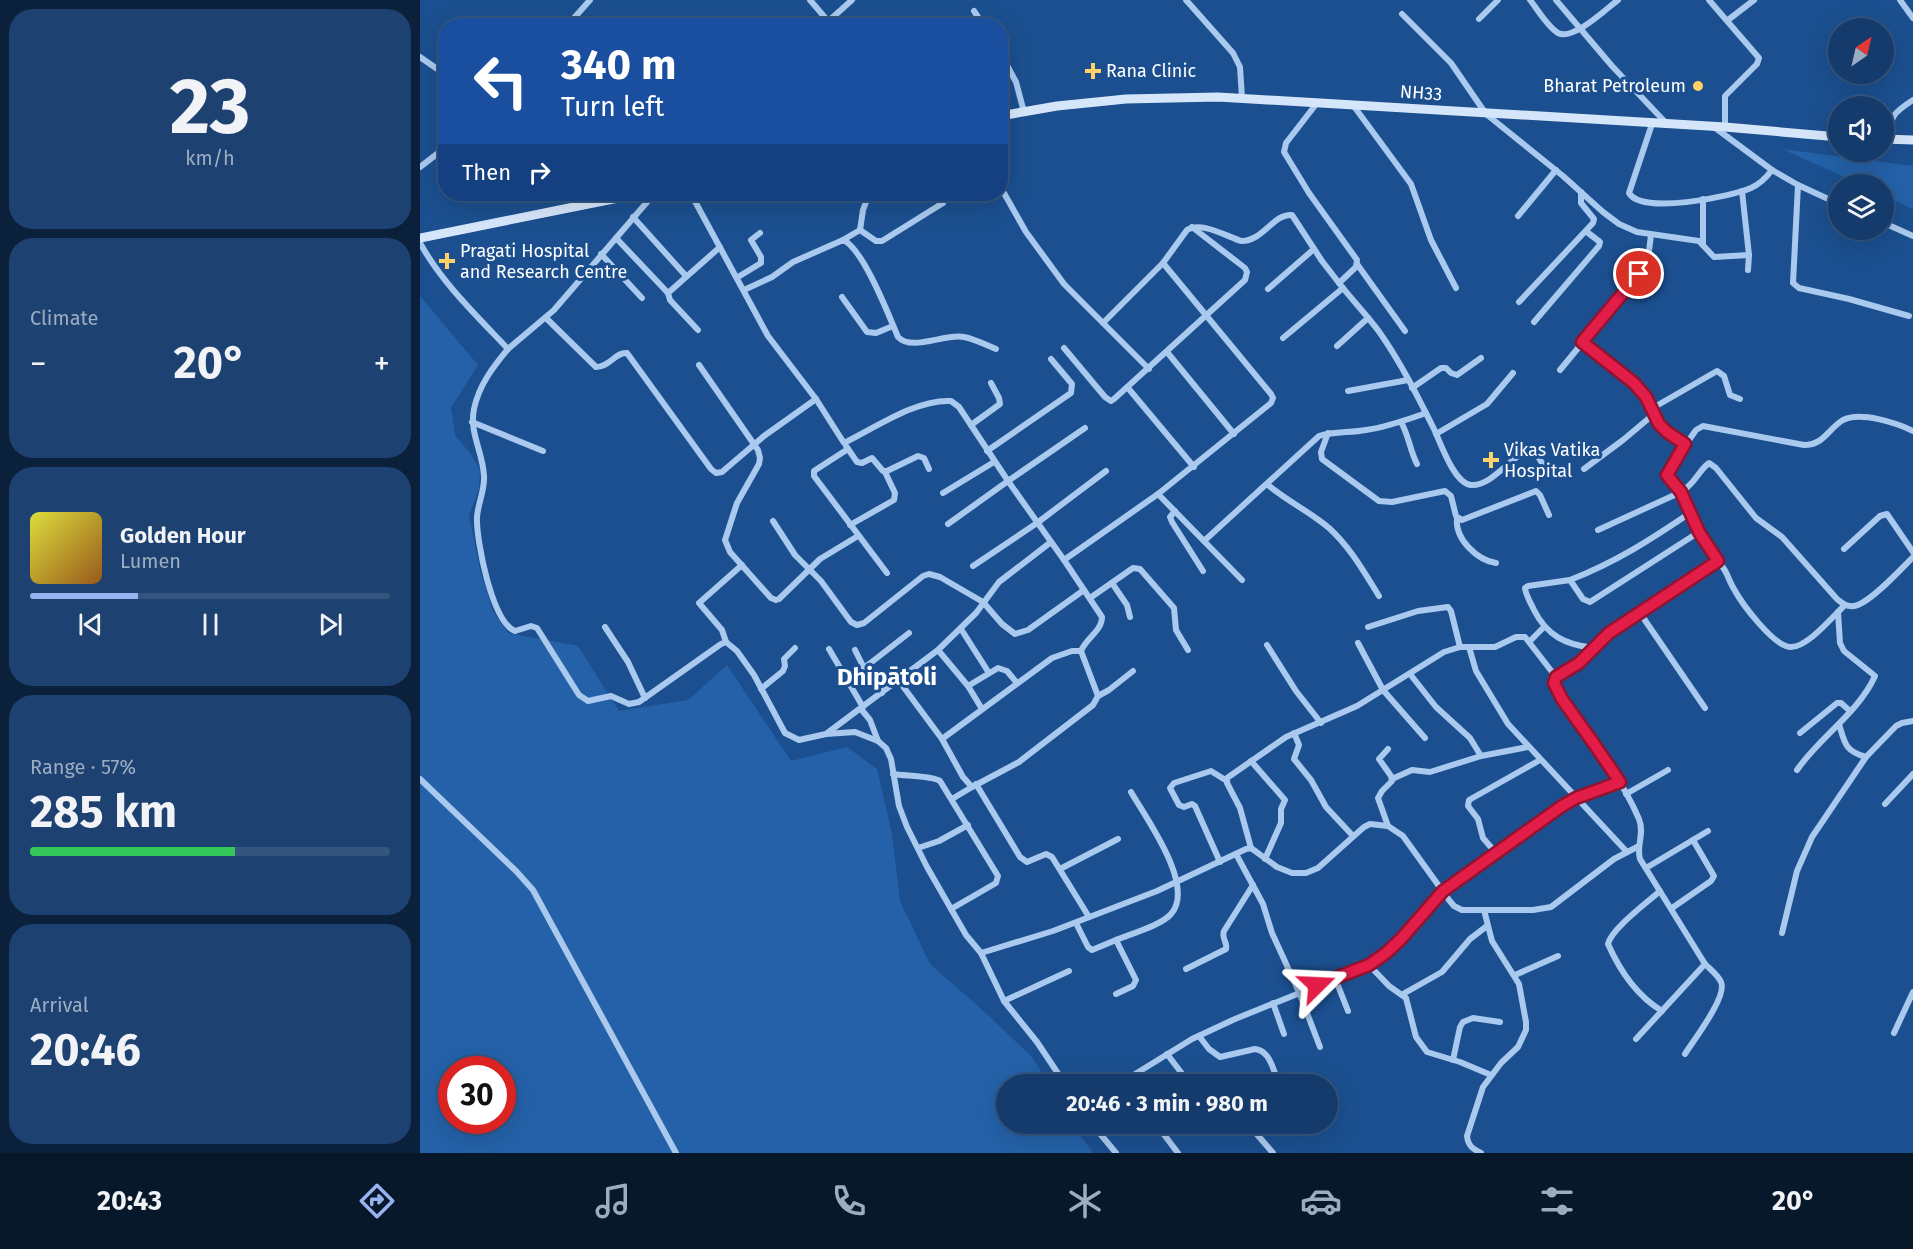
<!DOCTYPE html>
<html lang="en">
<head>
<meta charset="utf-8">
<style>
  :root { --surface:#143b6b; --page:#1d4271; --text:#f1f3f6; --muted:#9dadc1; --line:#33557e; --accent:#95b2f1 }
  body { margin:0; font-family:"Fira Sans",sans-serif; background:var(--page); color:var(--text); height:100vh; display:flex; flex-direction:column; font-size:22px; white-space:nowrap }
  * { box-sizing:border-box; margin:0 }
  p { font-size:20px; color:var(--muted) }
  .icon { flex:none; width:33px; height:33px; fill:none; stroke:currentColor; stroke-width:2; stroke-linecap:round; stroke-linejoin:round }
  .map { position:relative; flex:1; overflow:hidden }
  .sheet { display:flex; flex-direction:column; gap:9px; padding:9px; background:#0b203b; width:420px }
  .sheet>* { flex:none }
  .banner { position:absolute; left:18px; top:18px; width:570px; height:183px; border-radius:24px; box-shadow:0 6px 24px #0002,0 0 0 2px var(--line); background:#1a4fa0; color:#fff; overflow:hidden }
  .needle { width:39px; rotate:34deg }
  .buttons { position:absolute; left:1408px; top:18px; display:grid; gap:12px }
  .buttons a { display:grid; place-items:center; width:66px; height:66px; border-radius:50%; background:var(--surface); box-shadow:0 6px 24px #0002,0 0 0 2px var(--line); font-size:30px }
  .speed { position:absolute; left:18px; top:1056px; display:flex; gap:12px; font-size:30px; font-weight:700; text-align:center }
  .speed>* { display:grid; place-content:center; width:78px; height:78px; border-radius:50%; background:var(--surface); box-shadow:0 6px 24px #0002,0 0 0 2px var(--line); line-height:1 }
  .speed .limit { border:9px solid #d22; background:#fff; color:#111 }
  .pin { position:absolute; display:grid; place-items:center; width:51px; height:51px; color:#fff; margin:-26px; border:3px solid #fff; border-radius:50%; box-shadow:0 2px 6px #0007 }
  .me { position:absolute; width:66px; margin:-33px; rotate:69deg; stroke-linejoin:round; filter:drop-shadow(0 0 4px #0008) }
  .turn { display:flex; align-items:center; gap:21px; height:126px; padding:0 24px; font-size:27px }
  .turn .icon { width:78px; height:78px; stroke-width:2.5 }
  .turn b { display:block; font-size:42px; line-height:51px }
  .then { display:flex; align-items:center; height:57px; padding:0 24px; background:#0003; gap:12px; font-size:22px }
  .big { font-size:45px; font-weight:700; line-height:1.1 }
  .sheet .card { flex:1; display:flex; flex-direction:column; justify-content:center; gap:9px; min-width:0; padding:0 21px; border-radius:24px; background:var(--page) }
  .sheet .dial { align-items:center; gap:0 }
  .dial b { font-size:78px; line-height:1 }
  .song { display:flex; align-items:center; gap:18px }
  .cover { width:72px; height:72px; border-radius:9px; background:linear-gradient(135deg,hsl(60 70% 55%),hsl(30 70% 35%)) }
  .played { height:6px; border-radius:3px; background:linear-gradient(90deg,var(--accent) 30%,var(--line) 30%) }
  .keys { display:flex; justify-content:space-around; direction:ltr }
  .heat { display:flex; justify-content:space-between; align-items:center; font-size:33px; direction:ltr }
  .charge { height:9px; border-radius:4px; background:linear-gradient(90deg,#34c759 57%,var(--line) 0) }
  .trip { position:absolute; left:576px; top:1074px; width:342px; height:60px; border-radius:30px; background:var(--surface); box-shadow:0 6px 24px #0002,0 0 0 2px var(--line); font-weight:700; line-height:60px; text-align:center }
  .menu { display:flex; height:96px; justify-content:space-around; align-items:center; background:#08182b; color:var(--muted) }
  .menu .icon { width:42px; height:42px }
  .menu .on { color:var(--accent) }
  .menu b { font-size:27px; color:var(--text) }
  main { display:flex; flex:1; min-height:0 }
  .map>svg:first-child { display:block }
  .green { fill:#2461a8; fill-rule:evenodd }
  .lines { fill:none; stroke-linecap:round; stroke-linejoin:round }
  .minor { stroke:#a9c9ee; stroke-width:6 }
  .secondary { stroke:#d6e6fa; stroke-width:9 }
  .route-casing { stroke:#92132f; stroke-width:15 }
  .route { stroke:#e11d48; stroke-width:10 }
  .poi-dot { fill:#ffd166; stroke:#1b4f8f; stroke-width:2 }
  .labels { text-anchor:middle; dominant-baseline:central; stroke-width:6; stroke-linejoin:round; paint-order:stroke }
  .poi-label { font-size:18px; fill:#fff; stroke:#1b4f8f; text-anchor:start }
  .street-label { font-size:18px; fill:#fff; stroke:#1b4f8f }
  .district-label { font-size:24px; font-weight:bold; fill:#fff; stroke:#1b4f8f }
</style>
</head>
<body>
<main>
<section class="sheet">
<div class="card dial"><b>23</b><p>km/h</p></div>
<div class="card"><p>Climate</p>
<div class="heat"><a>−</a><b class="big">20°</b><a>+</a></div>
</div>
<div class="card">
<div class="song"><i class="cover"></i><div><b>Golden Hour</b><p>Lumen</p></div></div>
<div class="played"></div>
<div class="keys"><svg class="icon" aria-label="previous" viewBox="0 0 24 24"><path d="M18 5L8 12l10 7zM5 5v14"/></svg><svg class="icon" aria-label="pause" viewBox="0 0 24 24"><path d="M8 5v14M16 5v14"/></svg><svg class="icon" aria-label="next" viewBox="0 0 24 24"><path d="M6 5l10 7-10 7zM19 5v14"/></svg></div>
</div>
<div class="card"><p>Range · 57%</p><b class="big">285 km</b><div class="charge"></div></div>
<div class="card"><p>Arrival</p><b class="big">20:46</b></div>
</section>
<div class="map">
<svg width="1493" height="1153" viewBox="0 0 1493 1153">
  <rect width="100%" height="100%" fill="#1b4f8f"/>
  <!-- green -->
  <g class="green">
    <polygon points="1362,149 1493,166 1493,209 1464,196 1464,184 1440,184"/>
    <path d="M0,296L58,365L31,408L35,435L50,453L60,470L59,489L49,515L60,570L73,611L88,633L158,646L199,711L268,700L307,665L371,761L427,747L457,769L472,834L480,901L510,964L568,1015L612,1057L629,1084H586V1124H652L673,1153H0ZM32,1070H82V1120H32Z"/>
  </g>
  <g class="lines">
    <!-- minor -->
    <g class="minor">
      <polyline points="390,0 408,21"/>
      <polyline points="766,0 813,53 820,67 822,98"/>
      <path d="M1110,0C1118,10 1127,26 1138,33C1153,41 1186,9 1198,0"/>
      <polyline points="1136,0 1192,66 1247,124"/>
      <polyline points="1289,0 1339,58 1337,64 1305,96 1305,127"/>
      <polyline points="1480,0 1493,18"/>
      <polyline points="554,11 564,26"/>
      <polyline points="982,14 1031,63 1066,114 1143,176 1183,212 1199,224 1217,232 1279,241 1294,257 1329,255"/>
      <polyline points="1059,19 1078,0"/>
      <polyline points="1308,20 1334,0"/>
      <polyline points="147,26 170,0"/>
      <polyline points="403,26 432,0"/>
      <polyline points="580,52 596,82 604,112"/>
      <polyline points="0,57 26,75"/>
      <path d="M897,103L866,143L864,152L889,193L937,260L936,267L919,283C932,300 948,316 960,333C981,363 998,397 1014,429C1021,444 1034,483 1051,485C1070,487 1092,457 1108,449L1115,452L1127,471"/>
      <polyline points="933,105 991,184 1011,240 1036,288"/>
      <path d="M1232,124L1209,193C1221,215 1310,197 1331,188C1340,184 1346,178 1352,170"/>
      <polyline points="1294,127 1352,170 1378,185 1419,204"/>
      <path d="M1469,140C1470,116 1473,113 1493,100"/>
      <polyline points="0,167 26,147"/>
      <polyline points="1378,185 1373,283 1379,288 1429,299 1489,316"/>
      <polyline points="580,186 606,232 644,284 729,369"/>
      <polyline points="1322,191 1329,255 1328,270"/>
      <path d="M271,194L348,336L396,399L424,443C455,428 496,399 531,401L539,407L588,481L665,428"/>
      <polyline points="1098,216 1136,170"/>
      <polyline points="213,217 266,276"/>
      <polyline points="1464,223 1493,236"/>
      <polyline points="440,230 443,210 449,194"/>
      <polyline points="196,238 248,293"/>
      <polyline points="423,240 440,230 456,241 462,241 523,203"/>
      <path d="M0,243C22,283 57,316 88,349L134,310L234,194"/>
      <polyline points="1283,245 1283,199"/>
      <polyline points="181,254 222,298"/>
      <polyline points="937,264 985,331"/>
      <polyline points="318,277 341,263 341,257 331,240 340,233"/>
      <polyline points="848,289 894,249"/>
      <path d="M324,290L352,277L373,262L423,240C443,248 469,316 478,337C492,352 525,333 544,337C555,339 566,345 576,349"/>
      <polyline points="422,297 447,332 456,333 473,326"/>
      <polyline points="1099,302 1173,223 1174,219 1161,203 1161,192"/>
      <path d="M126,318L176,367C190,367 195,352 207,353L291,469L296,473L302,472L344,436L396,399"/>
      <polyline points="1114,322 1179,246 1180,242 1167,232"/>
      <path d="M683,323L743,263L767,230C781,221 806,236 821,241C842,242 854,213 872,215L902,261L919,283"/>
      <polyline points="278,330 250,300 248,293 300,247"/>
      <polyline points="863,338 923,288"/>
      <polyline points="1162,342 1214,383 1226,397 1239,424 1247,432 1265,444"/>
      <polyline points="917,346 948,318"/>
      <polyline points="644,348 685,397 691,401 694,399 825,280 827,272 825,268 772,227"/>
      <path d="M88,349C73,367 59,385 54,409C49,433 63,452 64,476C65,490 58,503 57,517C56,540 72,622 95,631L111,626L117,628L159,695L168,701L191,696L209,704L219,702L301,644L306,642L317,651L334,675L365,733L379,740L406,734L518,650L556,613L579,582L631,542"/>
      <polyline points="747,352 814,434"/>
      <polyline points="279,365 338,450 340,458 339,464 317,503 305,540 310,552 351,598 356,600 359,599 400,559 438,536"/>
      <polyline points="1140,370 1219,274 1228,259 1231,235"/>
      <polyline points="708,388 774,467"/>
      <polyline points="992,388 1021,368 1026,368 1031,373 1037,375 1061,358"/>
      <polyline points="928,391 988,380"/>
      <polyline points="1231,409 1297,371 1304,376 1310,395 1320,399"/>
      <polyline points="52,422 123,451"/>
      <path d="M981,422C989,436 990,451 997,464"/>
      <polyline points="551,425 580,404 579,398 571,383"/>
      <polyline points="908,433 901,452 902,459 959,501 972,502 1025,491 1031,496 1036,516 1042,520 1116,491 1120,495 1129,515"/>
      <polyline points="1016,434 1067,404 1093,373"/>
      <polyline points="426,446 437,462 442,463 452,458 463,471 467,471 498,456 504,458 509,469"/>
      <polyline points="428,449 397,469 394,471 394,476 467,573"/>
      <polyline points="567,451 651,393 652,384 631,359"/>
      <polyline points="1164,469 1203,440 1234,414"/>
      <path d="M848,485C867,501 889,511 909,528C930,547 944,572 959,596"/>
      <polyline points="523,493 574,462"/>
      <polyline points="738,494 822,580"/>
      <polyline points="755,511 750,517 752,522 783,571"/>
      <path d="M1037,519C1035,539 1057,560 1076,563"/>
      <polyline points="353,521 375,555 401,581 431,622 437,625 444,623 503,576 509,574 520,577 563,602 582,624 595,634 608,630 664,590"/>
      <polyline points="528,524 588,481 644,560 738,494 851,403 853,398 851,394 743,263"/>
      <polyline points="430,525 474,500 475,493 465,472"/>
      <path d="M1178,530L1261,492C1276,483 1278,471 1289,463L1296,468L1336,518L1362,537L1417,599C1422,603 1426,607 1434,606C1449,604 1481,569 1493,557"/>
      <path d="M784,541L899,436C914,431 930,433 946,430C967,427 986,420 1006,413"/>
      <polyline points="1424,549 1460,516 1467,514 1493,552"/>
      <polyline points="553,566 617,523 686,471"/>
      <path d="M1150,580C1196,562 1230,540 1270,513"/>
      <polyline points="692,583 707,605 710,617"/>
      <polyline points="670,598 713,568 720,569 754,608 756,630 768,650"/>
      <path d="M1425,605C1413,616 1388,647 1371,647C1354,647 1322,604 1314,589C1310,583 1308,575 1304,569C1295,556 1285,544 1278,530C1272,518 1269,504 1261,492C1257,486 1250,482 1247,475L1248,470L1276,430L1283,426L1384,445C1404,445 1408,429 1423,420C1440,411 1477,423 1493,431"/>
      <polyline points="1220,613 1285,708"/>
      <polyline points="185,627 208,662 225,698"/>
      <polyline points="948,627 998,611 1028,607 1031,611 1040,647"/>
      <polyline points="541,629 569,673"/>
      <polyline points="1110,641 1124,627"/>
      <polyline points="306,642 302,630 279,603 322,565"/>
      <polyline points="938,643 963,690 1005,738"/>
      <polyline points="847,645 876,691 901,723"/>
      <polyline points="1049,647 1056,671 1088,724 1207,852"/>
      <path d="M1174,648C1146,645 1127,636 1114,610C1111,603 1106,596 1105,588L1108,586L1150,580L1163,599L1170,602L1279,532"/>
      <polyline points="409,649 443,707"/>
      <polyline points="435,650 444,668 462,693"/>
      <polyline points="518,650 548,686 562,709"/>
      <polyline points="444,668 489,633"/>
      <polyline points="990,674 1016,707 1050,738 1061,756"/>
      <path d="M479,681L522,739L543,777L552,787L599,762L673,705L678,696L661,651C666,638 682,631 682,617L644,560"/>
      <polyline points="548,686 578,668 587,671 597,683"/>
      <polyline points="341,689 363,671 365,666 364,659 375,648"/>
      <polyline points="678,696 689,690 713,671"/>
      <polyline points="441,709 450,720 458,741"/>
      <path d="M1419,724C1425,744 1425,751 1446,757"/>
      <polyline points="874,733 879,745 874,759 891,780 906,807 933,836"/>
      <polyline points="1380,733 1417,703 1421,703 1430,711"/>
      <polyline points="406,734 435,732 458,741 466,748 471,759 479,806 487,827 507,867 546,935 561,953 584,1001 617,1042 645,1084"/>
      <polyline points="522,739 632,658 652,651 661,651"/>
      <polyline points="968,749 959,759 971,776 972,781 962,791 958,798 968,826"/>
      <polyline points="831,761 865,800 861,809 861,823 845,859"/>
      <path d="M1377,770C1399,738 1439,712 1455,676L1424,651L1420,643L1418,612"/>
      <path d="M473,774C485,776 513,776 520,781L578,876L576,883L531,909"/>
      <polyline points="0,779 96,871 113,890 256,1153"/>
      <polyline points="972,779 992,770 1010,772 1061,756 1108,747"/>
      <polyline points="556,784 600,857 607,862 626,854 632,857 669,917"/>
      <polyline points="1206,794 1248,770"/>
      <polyline points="532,799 552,787"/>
      <polyline points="1465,804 1493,774"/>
      <polyline points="498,848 519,841 548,825"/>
      <polyline points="831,848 820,808 807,783 807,778 866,737 937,706 1024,652 1040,647 1075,647 1096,637 1105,637 1136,677"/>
      <polyline points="1076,853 1063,838 1058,819 1048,806 1049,800 1120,760"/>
      <polyline points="816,854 843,904 852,933 879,992 900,1047"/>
      <polyline points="800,862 775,806 772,804 764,807 759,805 750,788 754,783 791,771 807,781"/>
      <polyline points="1226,868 1288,831"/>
      <polyline points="640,869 698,839"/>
      <path d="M1240,891C1228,902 1191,929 1188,944C1200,971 1217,996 1242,1011"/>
      <polyline points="1252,908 1291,881 1294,876 1273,840"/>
      <polyline points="656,923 668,947 672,950 696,940 716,980 713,986 696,994"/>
      <polyline points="1362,933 1377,871 1392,837 1446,757 1476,726 1482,723 1493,721"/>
      <path d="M696,940C710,934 742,925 751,914C776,886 726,818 711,792"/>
      <polyline points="561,953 633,931 737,891 826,849 831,848 857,867 872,873 886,873 898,868 944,827 950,824 968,826 983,836 1029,900 1034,906 1042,910 1113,910 1131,907 1194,859 1219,846"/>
      <polyline points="949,965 969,986 986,998 996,1037 1007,1052 1040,1062 1071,1075"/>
      <path d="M766,969L806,949C808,943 801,938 804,931L833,885"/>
      <polyline points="1095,975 1138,956"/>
      <polyline points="915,978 928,1011"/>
      <polyline points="983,994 1022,972 1050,939 1067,926"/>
      <polyline points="584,1001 649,971"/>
      <polyline points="853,1003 864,1034"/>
      <polyline points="1474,1033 1493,992"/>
      <path d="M779,1036L789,1049L800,1057L835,1049C848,1051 851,1063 855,1073"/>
      <path d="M1216,1039L1285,964L1220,859C1216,845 1225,834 1219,819C1207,791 1190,765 1172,740C1159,722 1140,704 1134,683L1136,677L1159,663L1189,633L1298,561"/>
      <polyline points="747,1054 770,1084 787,1076 796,1084"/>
      <path d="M1265,1054C1273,1041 1308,996 1301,982C1298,975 1290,969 1285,964"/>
      <polyline points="1033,1060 1040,1027 1043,1022 1053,1018 1080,1022"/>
      <polyline points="699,1084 772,1039 815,1019 949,965 966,953 981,939 1023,891 1142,806 1156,798 1200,782"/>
      <polyline points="672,1124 696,1153"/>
      <polyline points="736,1124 758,1153"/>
      <polyline points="828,1124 853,1153"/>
      <path d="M1061,1153C1053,1149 1048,1146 1047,1136L1063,1087L1081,1063L1098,1047L1106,1030V1022L1099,984L1072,941L1064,910"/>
    </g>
    <!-- secondary -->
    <g class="secondary">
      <polyline points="580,116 637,106 706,99 798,97 1305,127 1419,137"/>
      <polyline points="1464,139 1493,140"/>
      <polyline points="0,238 218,194"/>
    </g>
  </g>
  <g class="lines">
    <defs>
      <polyline id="route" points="897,985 949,965 966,953 981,939 1023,891 1142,806 1156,798 1200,782 1172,741 1142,699 1134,683 1136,677 1159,663 1189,633 1298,561 1279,532 1261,492 1247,475 1265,444 1247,432 1239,424 1226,397 1214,383 1162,342 1219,274"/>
    </defs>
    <!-- route casing -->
    <use href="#route" class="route-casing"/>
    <!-- route -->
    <use href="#route" class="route"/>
  </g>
  <!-- markers -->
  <g class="poi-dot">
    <path d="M670 62h6v6h6v6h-6v6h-6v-6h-6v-6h6z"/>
    <circle cx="1278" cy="86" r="6"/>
    <path d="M24 252h6v6h6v6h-6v6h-6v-6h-6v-6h6z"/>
    <path d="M1068 451h6v6h6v6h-6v6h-6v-6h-6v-6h6z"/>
  </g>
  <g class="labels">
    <!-- poi labels -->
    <g class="poi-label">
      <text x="686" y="71">Rana Clinic</text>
      <text x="1266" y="86" text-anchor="end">Bharat Petroleum</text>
      <text x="40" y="251">Pragati Hospital<tspan x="40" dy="21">and Research Centre</tspan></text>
      <text x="1084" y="450">Vikas Vatika<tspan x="1084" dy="21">Hospital</tspan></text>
    </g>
    <!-- street labels -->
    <g class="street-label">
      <text transform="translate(1001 93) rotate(4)">NH33</text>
    </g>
    <!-- district labels -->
    <g class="district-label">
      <text x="467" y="677">Dhipātoli</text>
    </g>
  </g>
</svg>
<div class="buttons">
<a><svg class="needle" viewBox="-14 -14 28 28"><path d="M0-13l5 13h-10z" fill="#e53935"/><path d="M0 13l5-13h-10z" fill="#9dadc1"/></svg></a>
<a><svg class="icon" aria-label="sound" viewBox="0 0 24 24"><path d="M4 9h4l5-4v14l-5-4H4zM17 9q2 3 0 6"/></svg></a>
<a><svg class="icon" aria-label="layers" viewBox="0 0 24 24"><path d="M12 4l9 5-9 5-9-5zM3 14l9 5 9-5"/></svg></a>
</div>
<div class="speed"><div class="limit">30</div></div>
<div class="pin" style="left:1219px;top:274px;background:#d93025"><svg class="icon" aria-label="arrive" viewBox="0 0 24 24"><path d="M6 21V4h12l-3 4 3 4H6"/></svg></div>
<svg class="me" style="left:897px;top:985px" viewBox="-20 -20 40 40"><path d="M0-17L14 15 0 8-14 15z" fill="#e11d48" stroke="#fff" stroke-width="4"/></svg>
<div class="trip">20:46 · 3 min · 980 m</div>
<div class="banner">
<div class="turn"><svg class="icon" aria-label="left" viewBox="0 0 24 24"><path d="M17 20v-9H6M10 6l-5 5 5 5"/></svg><div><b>340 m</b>Turn left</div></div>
<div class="then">Then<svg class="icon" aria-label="right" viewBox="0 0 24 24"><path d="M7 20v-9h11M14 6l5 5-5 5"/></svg></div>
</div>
</div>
</main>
<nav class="menu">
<b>20:43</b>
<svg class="icon on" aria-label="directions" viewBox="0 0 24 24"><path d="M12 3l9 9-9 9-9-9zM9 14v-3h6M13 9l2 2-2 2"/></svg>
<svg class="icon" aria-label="music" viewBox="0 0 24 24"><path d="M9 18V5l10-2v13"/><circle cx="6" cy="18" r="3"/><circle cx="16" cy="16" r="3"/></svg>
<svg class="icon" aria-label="phone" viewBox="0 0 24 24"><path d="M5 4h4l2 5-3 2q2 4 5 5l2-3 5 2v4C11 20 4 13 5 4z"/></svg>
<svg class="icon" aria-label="climate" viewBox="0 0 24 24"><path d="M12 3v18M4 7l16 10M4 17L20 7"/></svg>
<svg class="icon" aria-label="car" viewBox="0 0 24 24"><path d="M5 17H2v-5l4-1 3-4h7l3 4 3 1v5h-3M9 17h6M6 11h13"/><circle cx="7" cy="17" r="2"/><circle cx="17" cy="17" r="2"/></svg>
<svg class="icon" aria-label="filters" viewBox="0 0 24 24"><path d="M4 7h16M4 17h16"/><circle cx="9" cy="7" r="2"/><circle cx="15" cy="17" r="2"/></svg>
<b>20°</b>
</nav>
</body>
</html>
